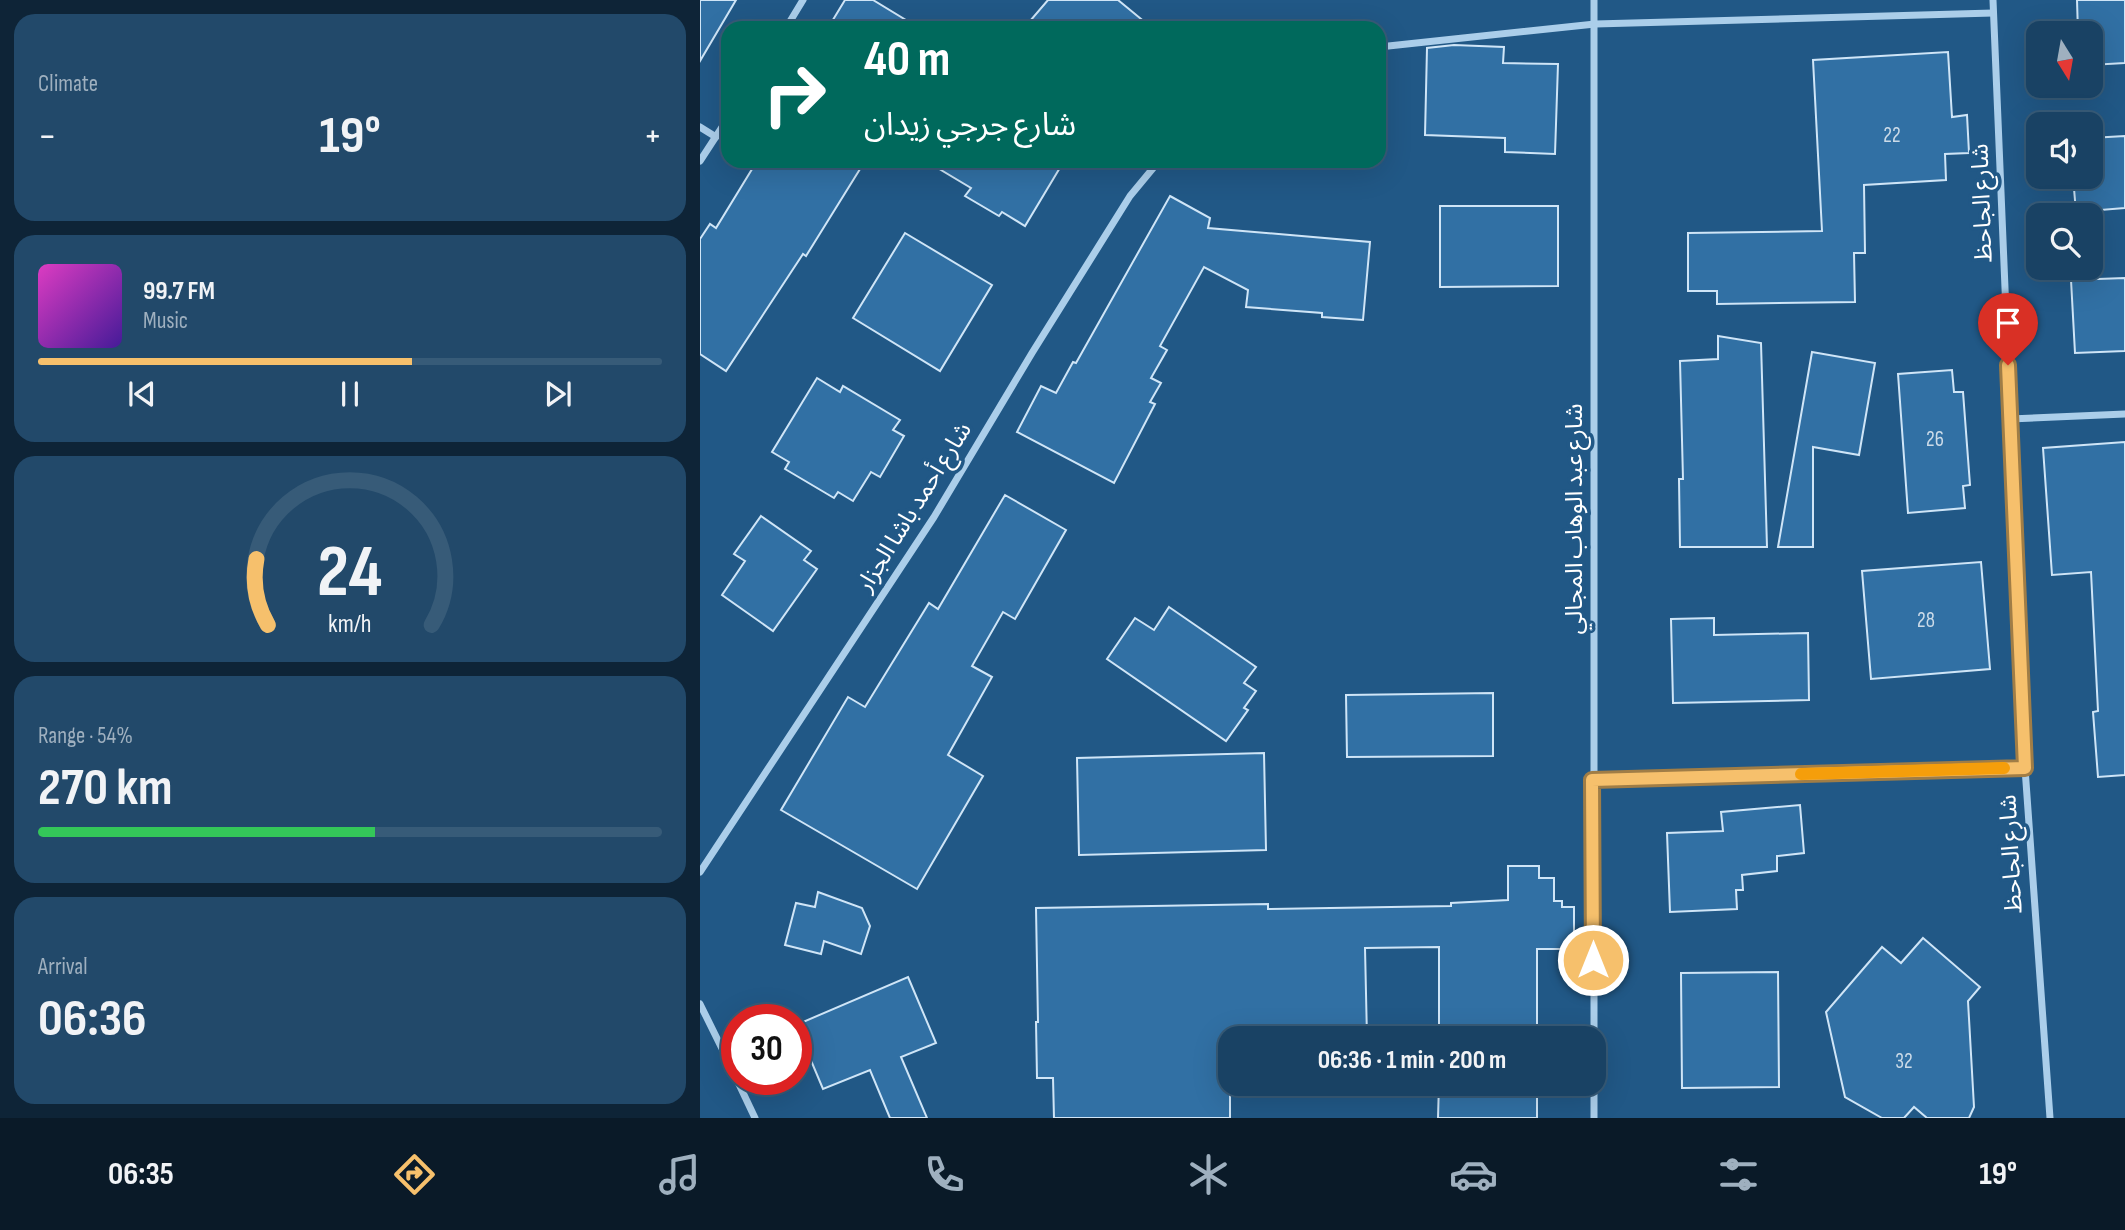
<!DOCTYPE html>
<html lang="en">
<head>
<meta charset="utf-8">
<style>
  :root { --surface:#194264; --page:#22496a; --text:#f1f3f6; --muted:#9fb0bf; --line:#375b78; --accent:#f6c06c }
  body { margin:0; font-family:"Sofia Sans Condensed","Noto Sans Arabic",sans-serif; background:var(--page); color:var(--text); height:100vh; display:flex; flex-direction:column; font-size:26px; white-space:nowrap }
  * { box-sizing:border-box; margin:0 }
  p { font-size:23px; color:var(--muted) }
  .icon { flex:none; width:38px; height:38px; fill:none; stroke:currentColor; stroke-width:2; stroke-linecap:round; stroke-linejoin:round }
  .map { position:relative; flex:1; overflow:hidden }
  .sheet { display:flex; flex-direction:column; gap:14px; padding:14px; background:#0e2437; width:700px }
  .sheet>* { flex:none }
  .banner { position:absolute; left:21px; top:21px; width:665px; height:147px; border-radius:21px; box-shadow:0 7px 28px #0002,0 0 0 2px var(--line); background:#00695c; color:#fff; overflow:hidden }
  .needle { width:46px; rotate:169deg }
  .tools { position:absolute; left:1326px; top:21px; display:grid; gap:14px }
  .tools a { display:grid; place-items:center; width:77px; height:77px; border-radius:14px; background:var(--surface); box-shadow:0 7px 28px #0002,0 0 0 2px var(--line); font-size:35px }
  .speed { position:absolute; left:21px; top:1004px; display:flex; gap:14px; font-size:35px; font-weight:700; text-align:center }
  .speed>* { display:grid; place-content:center; width:91px; height:91px; border-radius:50%; background:var(--surface); box-shadow:0 7px 28px #0002,0 0 0 2px var(--line); line-height:1 }
  .speed .limit { border:10px solid #d22; background:#fff; color:#111 }
  .pin { position:absolute; display:grid; place-items:center; width:60px; height:60px; color:#fff; margin:-72px -30px; border-radius:50% 50% 50% 0; rotate:-45deg; box-shadow:0 0 7px #0007 }
  .pin .icon { rotate:45deg }
  .me { position:absolute; width:77px; margin:-38px; rotate:0deg; stroke-linejoin:round; filter:drop-shadow(0 0 5px #0008) }
  .turn { display:flex; align-items:center; gap:24px; height:147px; padding:0 28px; font-size:32px }
  .turn .icon { width:91px; height:91px; stroke-width:2.5 }
  .turn b { display:block; font-size:49px; line-height:60px }
  .big { font-size:52px; font-weight:700; line-height:1.1 }
  .sheet .widget { flex:1; display:flex; flex-direction:column; justify-content:center; gap:10px; min-width:0; padding:0 24px; border-radius:21px; background:var(--page) }
  .sheet .dial { align-items:center; gap:0 }
  .dial svg { height:182px; overflow:visible; fill:none; stroke:var(--line); stroke-width:7; stroke-linecap:round; text-anchor:middle }
  .dial text { fill:var(--text); stroke:none }
  .song { display:flex; align-items:center; gap:21px }
  .cover { width:84px; height:84px; border-radius:10px; background:linear-gradient(135deg,hsl(310 70% 55%),hsl(260 70% 35%)) }
  .played { height:7px; border-radius:4px; background:linear-gradient(90deg,var(--accent) 60%,var(--line) 60%) }
  .keys { display:flex; justify-content:space-around; direction:ltr }
  .heat { display:flex; justify-content:space-between; align-items:center; font-size:38px; direction:ltr }
  .charge { height:10px; border-radius:5px; background:linear-gradient(90deg,#34c759 54%,var(--line) 0) }
  .trip { position:absolute; left:518px; top:1026px; width:388px; height:70px; border-radius:21px; background:var(--surface); box-shadow:0 7px 28px #0002,0 0 0 2px var(--line); font-weight:700; line-height:70px; text-align:center }
  .tab-bar { display:flex; height:112px; justify-content:space-around; align-items:center; background:#0a1a28; color:var(--muted) }
  .tab-bar .icon { width:49px; height:49px }
  .tab-bar .on { color:var(--accent) }
  .tab-bar b { font-size:32px; color:var(--text) }
  main { display:flex; flex:1; min-height:0 }
  .map>svg:first-child { display:block }
  .building { fill:#3170a4; stroke:#cfe5f7; stroke-width:2 }
  .lines { fill:none; stroke-linecap:round; stroke-linejoin:round }
  .street { stroke:#abceea; stroke-width:7 }
  .route-casing { stroke:#a07d46; stroke-width:18 }
  .route { stroke:#f6c06c; stroke-width:12 }
  .slow { stroke:#f59e0b; stroke-width:12 }
  .labels { text-anchor:middle; dominant-baseline:central; stroke-width:7; stroke-linejoin:round; paint-order:stroke }
  .number-label { font-size:21px; fill:#ccdbe8 }
  .street-label { font-size:24px; fill:#fff; stroke:#215886 }
</style>
</head>
<body>
<main>
<section class="sheet">
<div class="widget"><p>Climate</p>
<div class="heat"><a>−</a><b class="big">19°</b><a>+</a></div>
</div>
<div class="widget">
<div class="song"><i class="cover"></i><div><b>99.7 FM</b><p>Music</p></div></div>
<div class="played"></div>
<div class="keys"><svg class="icon" aria-label="previous" viewBox="0 0 24 24"><path d="M18 5L8 12l10 7zM5 5v14"/></svg><svg class="icon" aria-label="pause" viewBox="0 0 24 24"><path d="M8 5v14M16 5v14"/></svg><svg class="icon" aria-label="next" viewBox="0 0 24 24"><path d="M6 5l10 7-10 7zM19 5v14"/></svg></div>
</div>
<div class="widget dial"><svg viewBox="0 0 100 80">
<path d="M14 69A42 42 0 1 1 86 69"/>
<path d="M14 69A42 42 0 0 1 9 40" stroke="#f6c06c"/>
<text x="50" y="56" font-size="32" font-weight="700">24</text>
<text x="50" y="72" font-size="11">km/h</text>
</svg></div>
<div class="widget"><p>Range · 54%</p><b class="big">270 km</b><div class="charge"></div></div>
<div class="widget"><p>Arrival</p><b class="big">06:36</b></div>
</section>
<div class="map">
<svg width="1425" height="1118" viewBox="0 0 1425 1118">
  <rect width="100%" height="100%" fill="#215886"/>
  <!-- building -->
  <g class="building">
    <polygon points="0,0 36,0 0,61"/>
    <polygon points="145,0 173,0 219,28 128,28"/>
    <polygon points="348,0 418,0 452,28 324,28"/>
    <polygon points="1377,0 1425,0 1425,63 1391,65 1391,33 1378,33"/>
    <polygon points="754,45 804,47 803,63 858,64 855,154 805,152 805,138 725,135 727,48"/>
    <polygon points="1248,52 1252,117 1267,115 1269,153 1245,154 1246,180 1164,185 1165,253 1154,253 1155,302 1017,304 1017,291 988,291 988,233 1122,231 1113,60"/>
    <polygon points="1425,136 1425,208 1376,212 1373,177 1391,177 1391,138"/>
    <polygon points="57,161 165,161 106,256 103,254 26,371 0,354 0,239 10,224 16,228"/>
    <polygon points="226,161 364,161 325,226 302,212 299,216 265,196 271,188"/>
    <polygon points="470,196 510,218 508,228 670,242 663,320 622,317 622,313 546,307 548,290 504,267 460,346 467,350 451,378 461,383 450,402 455,404 414,483 317,432 341,386 356,393 373,362 376,363"/>
    <polygon points="740,206 858,206 858,286 740,287"/>
    <polygon points="205,233 292,285 240,371 153,318"/>
    <polygon points="1425,278 1425,351 1375,353 1371,280"/>
    <polygon points="1018,336 1061,343 1067,547 980,547 979,479 983,479 980,361 1018,359"/>
    <polygon points="1112,352 1175,363 1159,455 1113,447 1113,547 1078,547"/>
    <polygon points="1252,370 1254,392 1263,392 1270,485 1263,486 1265,508 1208,513 1198,374"/>
    <polygon points="117,378 140,392 143,386 200,420 193,430 204,436 180,477 171,472 153,501 138,492 134,498 85,469 89,462 72,452"/>
    <polygon points="1425,442 1425,775 1398,777 1393,712 1398,711 1391,572 1352,575 1343,448"/>
    <polygon points="305,495 366,530 315,619 303,612 272,666 292,677 248,755 283,776 217,889 81,810 148,697 165,707 229,603 238,609"/>
    <polygon points="61,516 111,551 104,560 117,569 73,631 22,595 45,561 34,554"/>
    <polygon points="1281,562 1290,669 1171,679 1162,571"/>
    <polygon points="469,607 556,667 544,683 556,691 544,708 548,710 526,741 407,659 435,618 454,630"/>
    <polygon points="1014,618 1014,635 1108,633 1109,700 973,703 971,619"/>
    <polygon points="793,693 793,756 647,757 646,695"/>
    <polygon points="564,753 566,850 379,855 377,758"/>
    <polygon points="1100,805 1104,853 1077,856 1077,871 1042,875 1043,890 1036,890 1037,909 970,912 967,833 1023,831 1021,812"/>
    <polygon points="808,866 839,866 839,878 854,878 854,901 862,901 862,907 874,907 874,949 837,949 837,1038 739,1038 739,947 665,948 667,1038 530,1038 530,1118 354,1118 353,1078 337,1078 336,1022 338,1022 336,908 568,904 568,909 751,906 751,903 808,900"/>
    <polygon points="118,892 162,908 170,926 161,954 124,941 121,954 85,945 96,903 115,907"/>
    <polygon points="1223,938 1280,987 1268,1001 1274,1107 1269,1118 1227,1118 1214,1107 1204,1118 1182,1118 1145,1097 1126,1012 1182,947 1201,963"/>
    <polygon points="1078,972 1079,1087 982,1088 981,973"/>
    <polygon points="208,977 236,1043 201,1057 227,1118 190,1118 170,1070 123,1089 96,1025"/>
    <polygon points="739,1083 837,1083 837,1118 738,1118"/>
  </g>
  <g class="lines">
    <!-- street -->
    <g class="street">
      <polyline points="1293,0 1325,768 1350,1118"/>
      <polyline points="86,28 103,0"/>
      <polyline points="679,47 895,24 1293,13"/>
      <polyline points="0,127 16,137"/>
      <polyline points="0,161 28,118"/>
      <polyline points="1310,419 1425,414"/>
      <polyline points="892,780 1325,768"/>
      <polyline points="0,872 234,517 332,353 430,196 459,161"/>
      <polyline points="0,1004 37,1079"/>
      <polyline points="894,1038 894,0"/>
      <polyline points="37,1080 55,1118"/>
      <polyline points="894,1083 894,1118"/>
    </g>
  </g>
  <g class="lines">
    <defs>
      <polyline id="route" points="893,960 892,780 1325,768 1308,365"/>
    </defs>
    <!-- route casing -->
    <use href="#route" class="route-casing"/>
    <!-- route -->
    <use href="#route" class="route"/>
    <!-- slow -->
    <polyline class="slow" points="1101,774 1304,768"/>
  </g>
  <g class="labels">
    <!-- number labels -->
    <g class="number-label">
      <text x="1192" y="135">22</text>
      <text x="1235" y="439">26</text>
      <text x="1226" y="620">28</text>
      <text x="1204" y="1061">32</text>
    </g>
    <!-- street labels -->
    <g class="street-label">
      <text transform="translate(1282 203) rotate(-92)">شارع الجاحظ</text>
      <text transform="translate(214 507) rotate(-58)">شارع أحمد باشا الجزار</text>
      <text transform="translate(874 519) rotate(-90)">شارع عبد الوهاب المجالي</text>
      <text transform="translate(1311 854) rotate(-93)">شارع الجاحظ</text>
    </g>
  </g>
</svg>
<div class="tools">
<a><svg class="needle" viewBox="-14 -14 28 28"><path d="M0-13l5 13h-10z" fill="#e53935"/><path d="M0 13l5-13h-10z" fill="#9fb0bf"/></svg></a>
<a><svg class="icon" aria-label="sound" viewBox="0 0 24 24"><path d="M4 9h4l5-4v14l-5-4H4zM17 9q2 3 0 6"/></svg></a>
<a><svg class="icon" aria-label="search" viewBox="0 0 24 24"><circle cx="10" cy="10" r="6"/><path d="M15 15l6 6"/></svg></a>
</div>
<div class="speed"><div class="limit">30</div></div>
<div class="pin" style="left:1308px;top:365px;background:#d93025"><svg class="icon" aria-label="arrive" viewBox="0 0 24 24"><path d="M6 21V4h12l-3 4 3 4H6"/></svg></div>
<svg class="me" style="left:893px;top:960px" viewBox="-20 -20 40 40"><circle r="17" fill="#f6c06c" stroke="#fff" stroke-width="3"/><path d="M0-11L8 9 0 5-8 9z" fill="#fff"/></svg>
<div class="trip">06:36 · 1 min · 200 m</div>
<div class="banner">
<div class="turn"><svg class="icon" aria-label="right" viewBox="0 0 24 24"><path d="M7 20v-9h11M14 6l5 5-5 5"/></svg><div><b>40 m</b>شارع جرجي زيدان</div></div>
</div>
</div>
</main>
<nav class="tab-bar">
<b>06:35</b>
<svg class="icon on" aria-label="directions" viewBox="0 0 24 24"><path d="M12 3l9 9-9 9-9-9zM9 14v-3h6M13 9l2 2-2 2"/></svg>
<svg class="icon" aria-label="music" viewBox="0 0 24 24"><path d="M9 18V5l10-2v13"/><circle cx="6" cy="18" r="3"/><circle cx="16" cy="16" r="3"/></svg>
<svg class="icon" aria-label="phone" viewBox="0 0 24 24"><path d="M5 4h4l2 5-3 2q2 4 5 5l2-3 5 2v4C11 20 4 13 5 4z"/></svg>
<svg class="icon" aria-label="climate" viewBox="0 0 24 24"><path d="M12 3v18M4 7l16 10M4 17L20 7"/></svg>
<svg class="icon" aria-label="car" viewBox="0 0 24 24"><path d="M5 17H2v-5l4-1 3-4h7l3 4 3 1v5h-3M9 17h6M6 11h13"/><circle cx="7" cy="17" r="2"/><circle cx="17" cy="17" r="2"/></svg>
<svg class="icon" aria-label="filters" viewBox="0 0 24 24"><path d="M4 7h16M4 17h16"/><circle cx="9" cy="7" r="2"/><circle cx="15" cy="17" r="2"/></svg>
<b>19°</b>
</nav>
</body>
</html>
